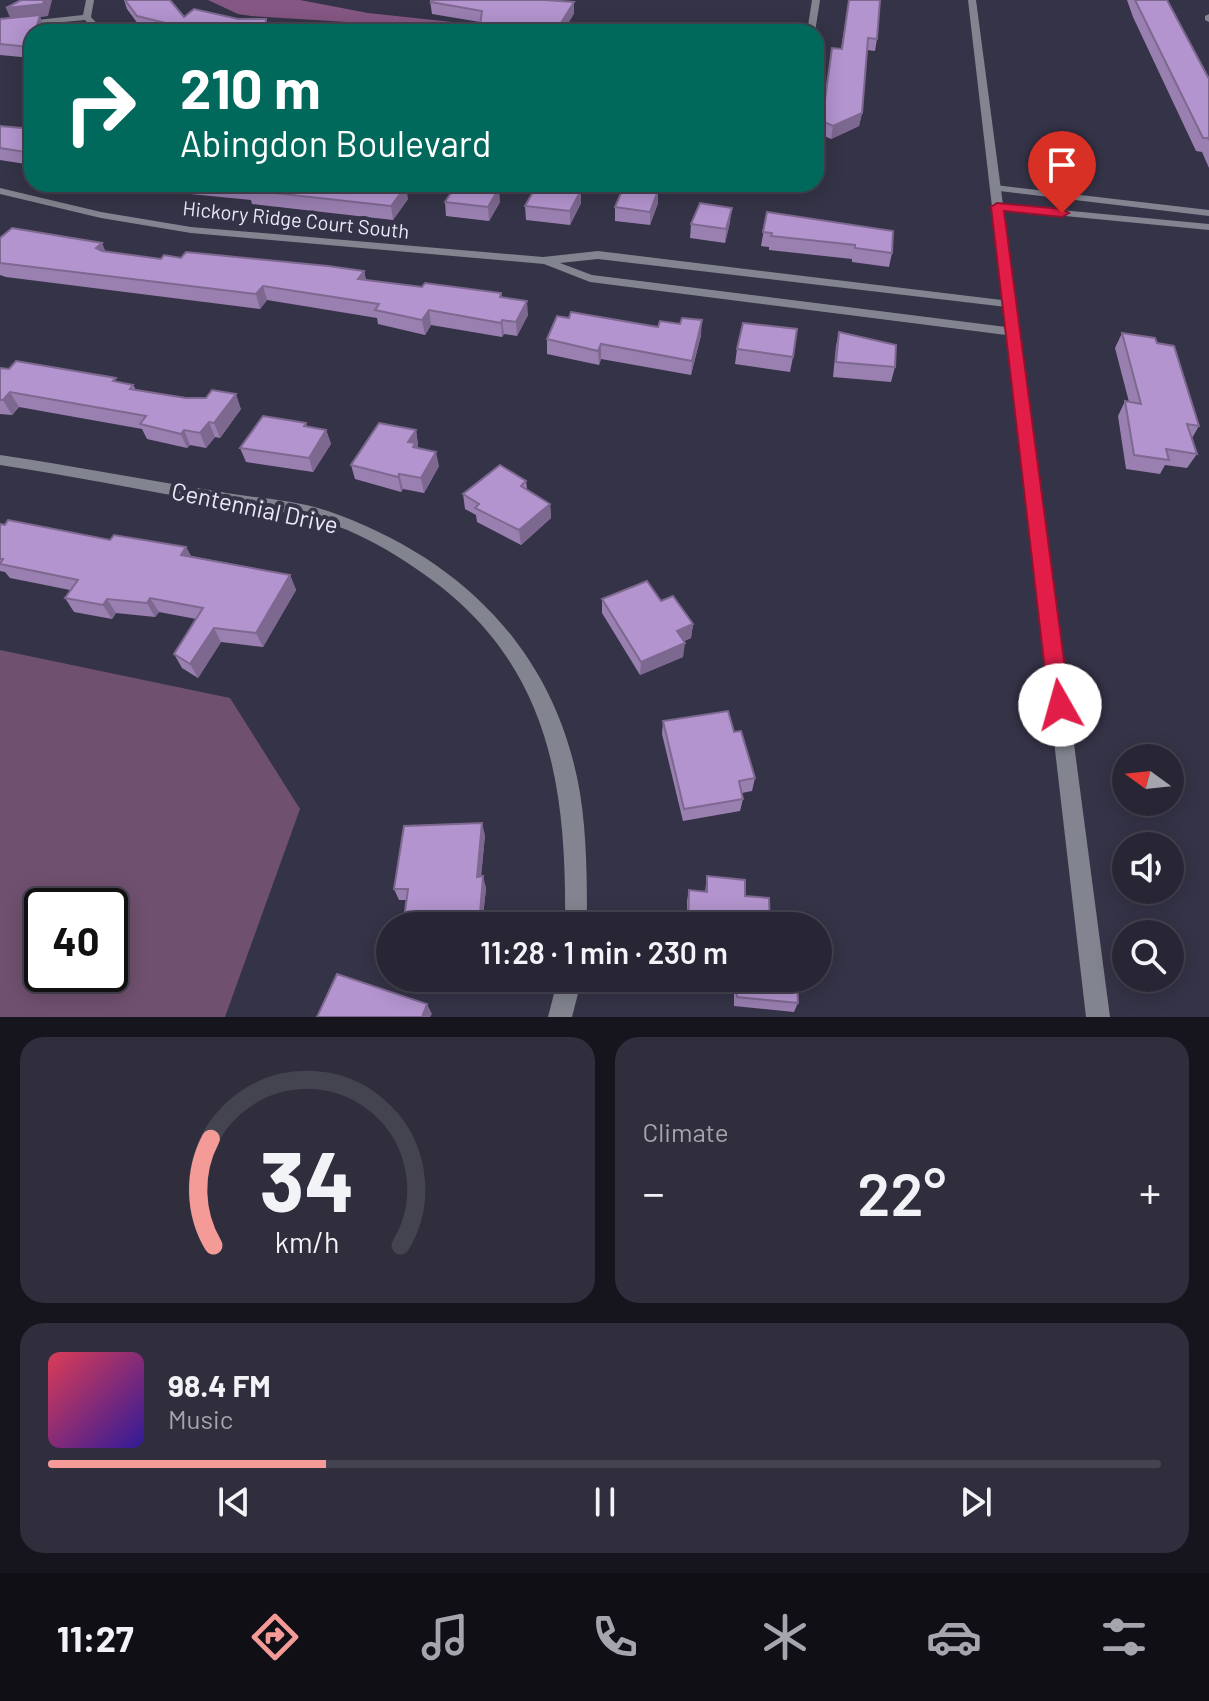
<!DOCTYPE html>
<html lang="en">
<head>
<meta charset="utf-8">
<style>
  :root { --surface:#282635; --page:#302e3d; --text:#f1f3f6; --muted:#a5a5ad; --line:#444350; --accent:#f59b97 }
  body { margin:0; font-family:Barlow,sans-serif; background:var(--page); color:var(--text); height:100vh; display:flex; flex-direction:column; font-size:30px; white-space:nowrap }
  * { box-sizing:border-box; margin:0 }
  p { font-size:26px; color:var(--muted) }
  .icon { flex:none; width:44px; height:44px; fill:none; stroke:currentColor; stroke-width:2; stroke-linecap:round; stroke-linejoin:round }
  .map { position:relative; height:1017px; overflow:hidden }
  .drawer { display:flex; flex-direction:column; gap:20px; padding:20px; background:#16151d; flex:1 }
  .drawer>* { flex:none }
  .hud { position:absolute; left:24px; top:24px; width:800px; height:168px; border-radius:24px; box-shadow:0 4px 20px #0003,0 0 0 2px var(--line); background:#00695c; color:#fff; overflow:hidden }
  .needle { width:52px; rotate:285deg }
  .fabs { position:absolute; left:1112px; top:744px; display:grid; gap:16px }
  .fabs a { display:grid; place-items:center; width:72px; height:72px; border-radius:50%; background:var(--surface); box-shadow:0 4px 20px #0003,0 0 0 2px var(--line); font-size:40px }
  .speed { position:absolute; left:24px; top:888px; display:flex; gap:16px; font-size:40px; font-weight:700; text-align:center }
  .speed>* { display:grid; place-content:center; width:104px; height:104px; border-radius:50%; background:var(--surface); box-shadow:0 4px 20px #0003,0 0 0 2px var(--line); line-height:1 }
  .speed .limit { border:4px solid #111; border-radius:12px; background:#fff; color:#111 }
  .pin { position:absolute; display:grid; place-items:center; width:68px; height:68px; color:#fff; margin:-82px -34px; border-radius:50% 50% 50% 0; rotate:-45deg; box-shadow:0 0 8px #0007 }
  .pin .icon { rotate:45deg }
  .me { position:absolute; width:88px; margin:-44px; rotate:353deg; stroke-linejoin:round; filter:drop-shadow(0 0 6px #0008) }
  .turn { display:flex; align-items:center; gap:28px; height:168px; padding:0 24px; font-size:36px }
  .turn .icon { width:104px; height:104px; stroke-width:2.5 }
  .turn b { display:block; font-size:56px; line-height:68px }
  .big { font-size:60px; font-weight:600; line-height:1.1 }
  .drawer .tile { flex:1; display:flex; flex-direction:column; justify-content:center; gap:12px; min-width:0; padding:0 28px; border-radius:24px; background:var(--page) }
  .drawer .dial { align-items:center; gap:0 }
  .dial svg { height:208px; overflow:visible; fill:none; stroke:var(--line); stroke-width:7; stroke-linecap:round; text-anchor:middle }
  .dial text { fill:var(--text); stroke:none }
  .song { display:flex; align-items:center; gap:24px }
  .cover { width:96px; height:96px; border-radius:12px; background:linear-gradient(135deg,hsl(350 70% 55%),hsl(250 70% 35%)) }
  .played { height:8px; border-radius:4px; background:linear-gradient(90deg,var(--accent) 25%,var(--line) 25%) }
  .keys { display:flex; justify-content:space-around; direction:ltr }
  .heat { display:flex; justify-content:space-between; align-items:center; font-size:44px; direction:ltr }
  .drawer .tiles { flex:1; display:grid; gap:20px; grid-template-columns:1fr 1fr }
  .tile:last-child { grid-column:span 2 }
  .trip { position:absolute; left:376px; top:912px; width:456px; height:80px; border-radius:40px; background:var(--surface); box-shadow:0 4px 20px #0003,0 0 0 2px var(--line); font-weight:600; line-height:80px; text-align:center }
  .tabs { display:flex; height:128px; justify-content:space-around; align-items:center; background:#100f15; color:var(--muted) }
  .tabs .icon { width:56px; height:56px }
  .tabs .selected { color:var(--accent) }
  .tabs b { font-size:36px; color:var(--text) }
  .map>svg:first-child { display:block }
  .green { fill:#70506f; fill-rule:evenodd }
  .forest { fill:#855784 }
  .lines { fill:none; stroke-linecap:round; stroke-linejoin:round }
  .minor { fill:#82858f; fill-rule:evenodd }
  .tertiary { fill:#82858f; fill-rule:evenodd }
  .wall { fill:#9a7fb1 }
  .shaded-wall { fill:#7d6890 }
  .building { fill:#b394ce; stroke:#7d6890; stroke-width:2 }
  .route { fill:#e11d48; stroke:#92132f; stroke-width:2 }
  .labels { text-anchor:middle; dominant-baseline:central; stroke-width:8; stroke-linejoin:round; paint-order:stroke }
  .far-street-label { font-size:20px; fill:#ebe9f7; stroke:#353347 }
  .street-label { font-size:24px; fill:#ebe9f7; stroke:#353347 }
</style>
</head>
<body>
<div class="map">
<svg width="1209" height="1017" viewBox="0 0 1209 1017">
  <rect width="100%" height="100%" fill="#353347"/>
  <!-- green -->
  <path class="green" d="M0,650L230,698L300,809L225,1017H0ZM42,906H110V974H42Z"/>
  <!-- forest -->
  <polygon class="forest" points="208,0 300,0 368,13 499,27 512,32 251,16 238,14"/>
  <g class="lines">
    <!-- minor -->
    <g class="minor">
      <polygon points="86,0 94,0 91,17 105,32 96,32 85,20 0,28 0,24 83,15"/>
      <polygon points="812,0 820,0 815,32 807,32"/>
      <polygon points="1209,14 1209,22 1205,20 1205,16"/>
      <polygon points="995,185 1209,210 1209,216 991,190 990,188"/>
      <polygon points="0,188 101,212 191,227 543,257 598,251 1010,301 1015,302 1015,308 598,259 560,263 592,275 1014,328 1021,332 1014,336 590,282 544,264 191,233 101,218 0,194"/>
      <polygon points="997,204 1209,224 1209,230 993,209 991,207"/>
      <path d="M0,455C74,466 147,480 221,492C260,499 302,500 339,515C467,563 557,656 580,793C587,837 587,881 587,926H565C567,780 548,658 418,570C389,550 356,531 322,521C287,510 250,509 215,503C143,490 72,476 0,465Z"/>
      <polygon points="558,978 582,978 572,1017 548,1017"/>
    </g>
    <!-- tertiary -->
    <polygon class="tertiary" points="968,0 976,0 1110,1017 1086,1017"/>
  </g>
  <!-- wall -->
  <g class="wall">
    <polygon points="124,0 170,0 184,17 266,19 269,32 158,32 141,28 127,9"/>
    <polygon points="430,0 545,0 574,2 574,14 480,22 432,14"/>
    <polygon points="849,0 877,39 875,51 867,50 862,113 859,126 831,139 820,134 832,48 841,49"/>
    <polygon points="1127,0 1167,0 1209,79 1209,168 1202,152 1196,151 1133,17"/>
    <polygon points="48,16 40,17 45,27 43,32 32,32 32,58 0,55 0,19"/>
    <polygon points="0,126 32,129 32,165 0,160"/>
    <polygon points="90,184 391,184 408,199 393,220 252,204 251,200"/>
    <polygon points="581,190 581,203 570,225 526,220 525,206"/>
    <polygon points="445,202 500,202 489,221 446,216"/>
    <polygon points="658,203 650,225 615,221 615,207"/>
    <polygon points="767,212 892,253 889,267 852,262 852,259 769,250 769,247 761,246"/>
    <polygon points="730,222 725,243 690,238 691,224"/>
    <polygon points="0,238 161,259 181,258 364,271 366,280 422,287 501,293 502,297 528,315 517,336 504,334 502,337 431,325 425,335 378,324 377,318 267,300 260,309 6,277 0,275"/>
    <polygon points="839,332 895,367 891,382 833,377 836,346"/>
    <polygon points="1122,333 1157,343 1199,426 1192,438 1197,454 1187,468 1165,465 1160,474 1126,469 1118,416 1125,401 1129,402 1115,348"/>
    <polygon points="701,335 691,375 601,359 599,365 547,354 547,339"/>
    <polygon points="737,349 793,357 790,372 735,364"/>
    <polygon points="0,368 118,382 133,385 136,390 241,409 220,438 215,437 206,448 190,445 187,448 147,439 142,429 19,407 12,415 0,414"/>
    <polygon points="306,423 307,427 326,430 331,444 313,472 246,462 240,448"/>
    <polygon points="416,430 418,445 417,448 439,466 424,493 403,489 401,492 355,479 351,465"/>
    <polygon points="526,481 527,489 550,504 551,518 521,545 477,522 476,515 465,509 463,494"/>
    <polygon points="0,524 110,540 186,547 191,556 290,575 296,590 263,647 221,642 198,678 182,668 174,654 196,619 159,612 155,617 116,613 112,619 74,612 65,598 70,590 10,578 5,572 0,571"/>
    <polygon points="602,599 661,601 693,624 691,638 684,641 683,657 640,675 602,613"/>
    <polygon points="663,721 734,732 755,778 752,791 742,793 743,799 740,811 683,821 662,734"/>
    <polygon points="485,835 481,876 486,888 482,926 403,926 406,900 399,900 394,889"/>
    <polygon points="707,876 745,896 770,926 687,926 687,901 689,890 705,892"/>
    <polygon points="679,978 797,978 798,1003 794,1012 734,1006 734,992 679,987"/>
  </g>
  <!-- shaded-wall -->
  <g class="shaded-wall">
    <polygon points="44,0 52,0 48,16 40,17 45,27 43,32 35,32 11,20 6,8"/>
    <polygon points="574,2 574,14 563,32 552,32"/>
    <polygon points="266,19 269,32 265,32"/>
    <polygon points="862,113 859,126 831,139 833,126"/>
    <polygon points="406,186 408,199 393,220 391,206"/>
    <polygon points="499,188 500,202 489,221 488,207"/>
    <polygon points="581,190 581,203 570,225 570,211"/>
    <polygon points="658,190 658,203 650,225 650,212"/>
    <polygon points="732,208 730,222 725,243 726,229"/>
    <polygon points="102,243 108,257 96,248"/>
    <polygon points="364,271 367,285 358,279"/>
    <polygon points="263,286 267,300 260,309 256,294"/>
    <polygon points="527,301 528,315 517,336 516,322"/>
    <polygon points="429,310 431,325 425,335 422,320"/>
    <polygon points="502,320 504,334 502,337 501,323"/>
    <polygon points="702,320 701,335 691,375 692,361"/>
    <polygon points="601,344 601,359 599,365 598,351"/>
    <polygon points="10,392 19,407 12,415 3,400"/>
    <polygon points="236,394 241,409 220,438 214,423"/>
    <polygon points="209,422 215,437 206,448 200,433"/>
    <polygon points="184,430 190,445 187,448 181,434"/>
    <polygon points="326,430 331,444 313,472 309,458"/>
    <polygon points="416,430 418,445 416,448 418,458 408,442"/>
    <polygon points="436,452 439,466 424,493 421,478"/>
    <polygon points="399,474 403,489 401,492 398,477"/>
    <polygon points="550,504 551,518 521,545 519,530"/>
    <polygon points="186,547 194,562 181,555"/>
    <polygon points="290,575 296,590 263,647 256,633"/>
    <polygon points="150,598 159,612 155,617 147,603"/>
    <polygon points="107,599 116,613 112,619 103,605"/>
    <polygon points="693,624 691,638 676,645 677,631"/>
    <polygon points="214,628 221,642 198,678 190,664"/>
    <polygon points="685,643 683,657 640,675 641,662"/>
    <polygon points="482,823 485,835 480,888 477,877"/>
    <polygon points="483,876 486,888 482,926 479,926"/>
    <polygon points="427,1004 432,1014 430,1017 422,1017"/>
  </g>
  <!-- building -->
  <g class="building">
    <polygon points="21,0 44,0 43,4 6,8"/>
    <polygon points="125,0 170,0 184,17 194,9 238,19 266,19 265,32 202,32 137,16"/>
    <polygon points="433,0 545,0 574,2 556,31 479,32 482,11 431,2"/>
    <polygon points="849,0 880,0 877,39 868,38 862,113 833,126 822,121 832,48 842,49"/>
    <polygon points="1135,0 1167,0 1209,79 1209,140 1208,138 1203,138"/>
    <polygon points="40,15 35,32 32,32 32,41 30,47 0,44 0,19"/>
    <polygon points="0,126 32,129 32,153 0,148"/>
    <polygon points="220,184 391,184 406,186 391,206 248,190 251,187"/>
    <polygon points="457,184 469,184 499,188 488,207 445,202"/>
    <polygon points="537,185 581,190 570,211 525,206"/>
    <polygon points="624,186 658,190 650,212 615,207"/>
    <polygon points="700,203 732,208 726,229 691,224"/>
    <polygon points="767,212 893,231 892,253 855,248 855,245 771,236 772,233 763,232"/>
    <polygon points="12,228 102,243 96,248 102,251 161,259 164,255 181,258 186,252 328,266 364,271 358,279 422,287 425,283 501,293 500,297 527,301 516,322 502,320 501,323 429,310 422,320 375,310 379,304 263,286 256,294 0,263 0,238"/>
    <polygon points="571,312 658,327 660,321 680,324 682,318 702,320 692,361 601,344 598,351 547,339 557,316 569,318"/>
    <polygon points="743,323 797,329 793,357 737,349"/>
    <polygon points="839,332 896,345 895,367 836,362"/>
    <polygon points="1122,333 1155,338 1157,343 1174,346 1199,426 1187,424 1197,454 1166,449 1169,460 1134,455 1125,401 1141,404"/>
    <polygon points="16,361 116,378 113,381 133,385 130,389 186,398 206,398 212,390 236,394 214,423 209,422 200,433 184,430 181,434 140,424 146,416 10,392 3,400 0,400 0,368 9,369"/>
    <polygon points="263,416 306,423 304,426 326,430 309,458 240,448"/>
    <polygon points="379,423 416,430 408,442 415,443 413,447 436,452 421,478 399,474 398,477 351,465"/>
    <polygon points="500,465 526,481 521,486 550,504 519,530 475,508 479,504 463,494"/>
    <polygon points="8,520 110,540 114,535 186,547 181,555 290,575 256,633 214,628 190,664 174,654 203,608 150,598 147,603 107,599 103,605 65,598 78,580 0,564 3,559 0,559 0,524 5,525"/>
    <polygon points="647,581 661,601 673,596 693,624 677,631 685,643 641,662 602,599"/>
    <polygon points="728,711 734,732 741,731 755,778 739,781 743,799 684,809 663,721"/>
    <polygon points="482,823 477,877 483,876 479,926 403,926 408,889 394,889 404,826"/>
    <polygon points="707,876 745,880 745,896 769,898 770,926 688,926 689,890 707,892"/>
    <polygon points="337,974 427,1004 422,1017 317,1017"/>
    <polygon points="691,978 797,978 798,1003 737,997 737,982"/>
  </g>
  <!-- route -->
  <polygon class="route" points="997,203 1062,209 1069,213 1062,217 1004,211 1070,705 1067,712 1052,712 1049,705 991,207"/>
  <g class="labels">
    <!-- far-street labels -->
    <g class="far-street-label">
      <text transform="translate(296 219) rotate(6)">Hickory Ridge Court South</text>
    </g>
    <!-- street labels -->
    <g class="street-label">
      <text transform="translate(255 507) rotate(12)">Centennial Drive</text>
    </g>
  </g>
</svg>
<div class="fabs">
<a><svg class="needle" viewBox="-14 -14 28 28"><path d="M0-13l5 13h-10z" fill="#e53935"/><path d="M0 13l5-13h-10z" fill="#a5a5ad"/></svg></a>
<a><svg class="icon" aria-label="sound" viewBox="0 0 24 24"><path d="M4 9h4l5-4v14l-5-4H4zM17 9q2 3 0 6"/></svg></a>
<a><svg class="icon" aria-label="search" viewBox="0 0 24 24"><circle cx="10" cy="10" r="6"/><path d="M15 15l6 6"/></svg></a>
</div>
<div class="speed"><div class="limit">40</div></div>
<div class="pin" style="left:1062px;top:213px;background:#d93025"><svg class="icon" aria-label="arrive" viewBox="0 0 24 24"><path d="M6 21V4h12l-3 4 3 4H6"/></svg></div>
<svg class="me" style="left:1060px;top:705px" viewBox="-20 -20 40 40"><circle r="19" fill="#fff"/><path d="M0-13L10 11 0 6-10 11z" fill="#e11d48"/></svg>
<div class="trip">11:28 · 1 min · 230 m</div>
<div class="hud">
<div class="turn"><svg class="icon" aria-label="right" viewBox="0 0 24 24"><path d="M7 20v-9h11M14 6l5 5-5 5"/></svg><div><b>210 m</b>Abingdon Boulevard</div></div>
</div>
</div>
<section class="drawer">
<div class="tiles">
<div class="tile dial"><svg viewBox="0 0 100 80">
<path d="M14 69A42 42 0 1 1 86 69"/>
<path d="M14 69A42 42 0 0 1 13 28" stroke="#f59b97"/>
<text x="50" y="56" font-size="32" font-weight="700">34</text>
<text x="50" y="72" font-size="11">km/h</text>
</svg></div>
<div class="tile"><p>Climate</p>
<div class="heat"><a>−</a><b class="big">22°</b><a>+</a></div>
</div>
<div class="tile">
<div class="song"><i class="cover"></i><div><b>98.4 FM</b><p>Music</p></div></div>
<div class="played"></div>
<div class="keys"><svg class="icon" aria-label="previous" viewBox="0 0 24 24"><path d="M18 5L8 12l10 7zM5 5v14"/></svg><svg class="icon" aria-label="pause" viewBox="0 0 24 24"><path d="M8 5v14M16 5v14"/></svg><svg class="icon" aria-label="next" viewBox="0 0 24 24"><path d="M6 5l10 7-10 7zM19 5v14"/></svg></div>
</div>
</div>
</section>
<nav class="tabs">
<b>11:27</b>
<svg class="icon selected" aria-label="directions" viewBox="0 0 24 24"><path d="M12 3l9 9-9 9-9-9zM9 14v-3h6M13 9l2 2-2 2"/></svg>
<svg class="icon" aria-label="music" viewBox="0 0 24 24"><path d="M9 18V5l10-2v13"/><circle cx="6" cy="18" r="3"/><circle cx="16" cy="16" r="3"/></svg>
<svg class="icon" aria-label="phone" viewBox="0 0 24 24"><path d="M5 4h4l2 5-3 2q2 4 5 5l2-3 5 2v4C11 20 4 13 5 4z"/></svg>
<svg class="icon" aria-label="climate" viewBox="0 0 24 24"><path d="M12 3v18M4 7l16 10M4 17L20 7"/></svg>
<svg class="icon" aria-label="car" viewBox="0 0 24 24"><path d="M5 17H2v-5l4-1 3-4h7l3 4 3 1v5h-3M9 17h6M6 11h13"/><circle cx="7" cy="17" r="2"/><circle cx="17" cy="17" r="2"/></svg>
<svg class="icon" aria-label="filters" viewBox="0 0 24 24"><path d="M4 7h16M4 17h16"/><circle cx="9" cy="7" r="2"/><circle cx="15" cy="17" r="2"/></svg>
</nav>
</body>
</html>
